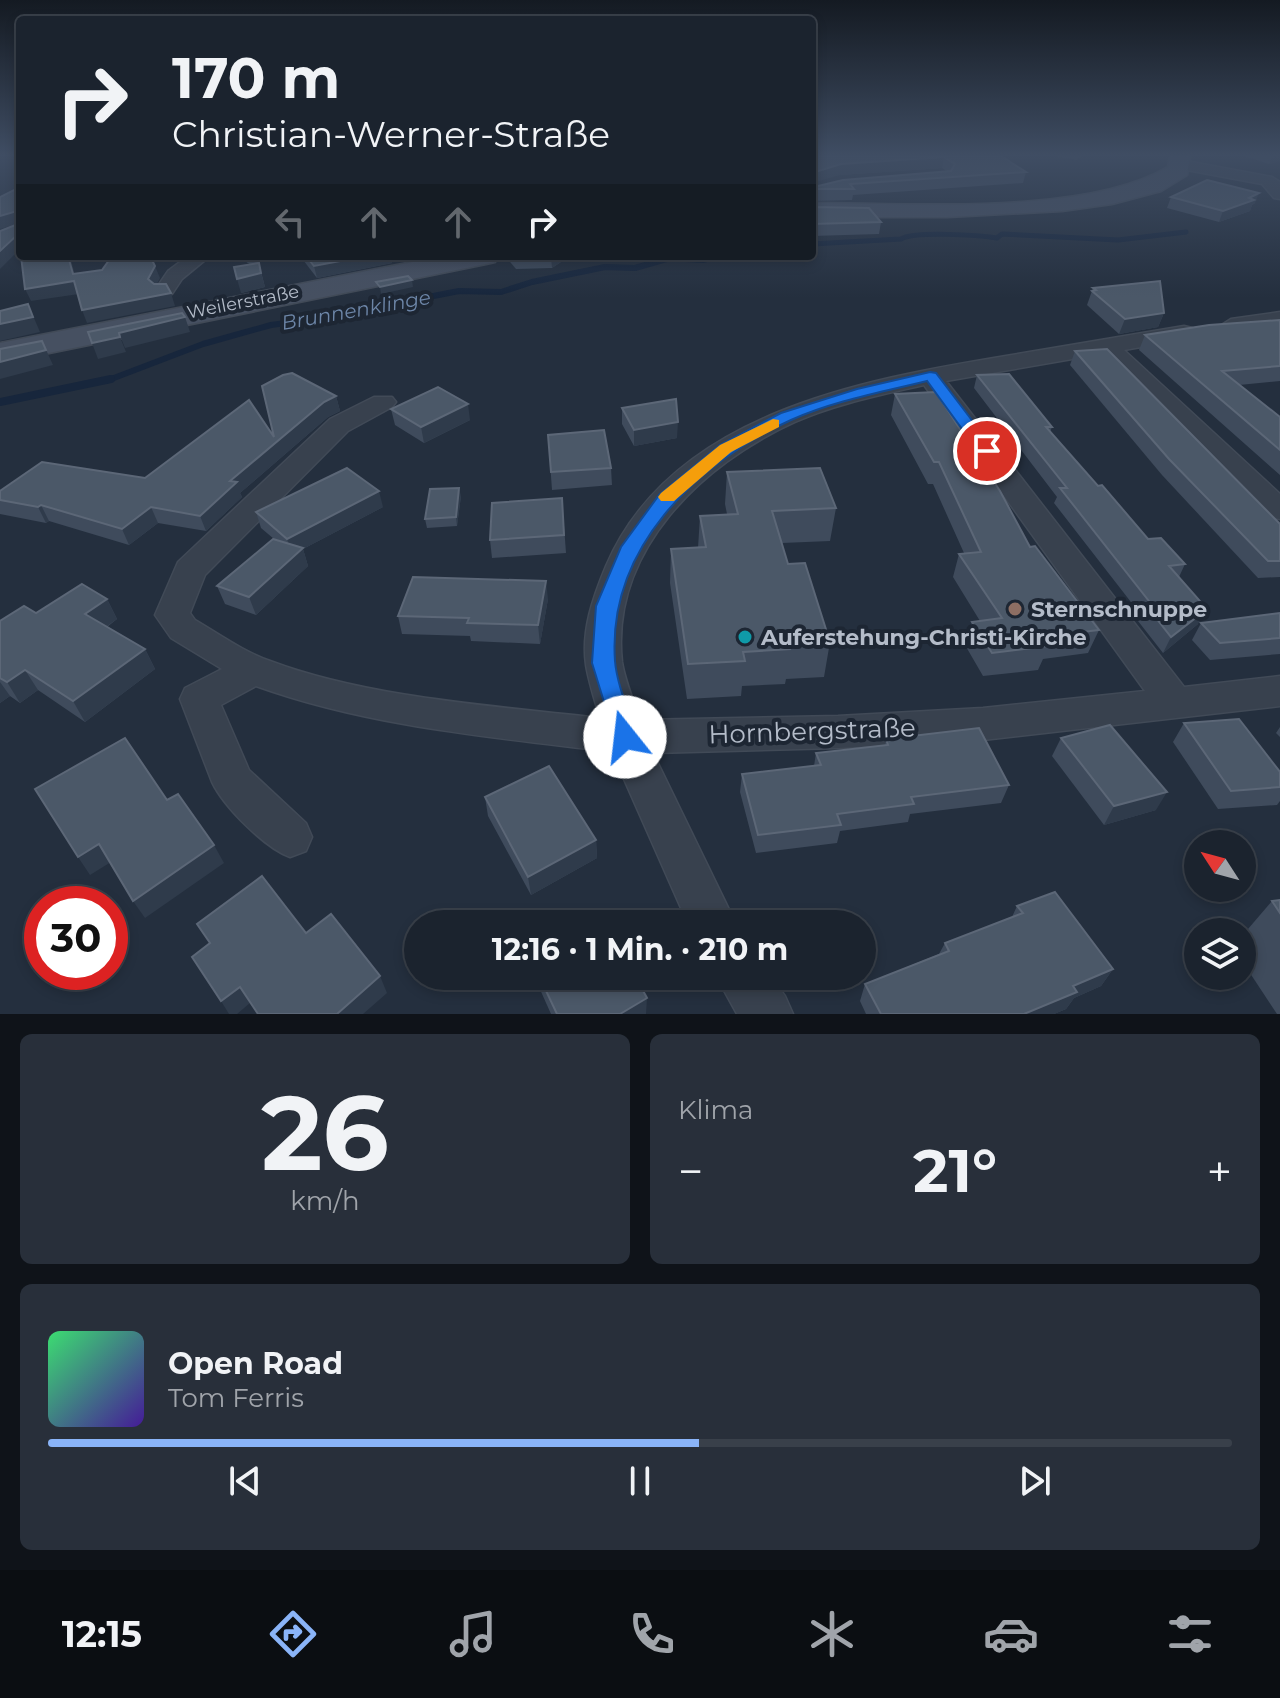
<!DOCTYPE html>
<html lang="de">
<head>
<meta charset="utf-8">
<style>
  :root { --surface:#1b232e; --page:#282f3a; --text:#f1f3f6; --muted:#a0a4aa; --line:#39404a; --accent:#8ab4f8 }
  body { margin:0; font-family:Montserrat,sans-serif; background:var(--page); color:var(--text); height:100vh; display:flex; flex-direction:column; font-size:30px; white-space:nowrap }
  * { box-sizing:border-box; margin:0 }
  p { font-size:26px; color:var(--muted) }
  .icon { flex:none; width:44px; height:44px; fill:none; stroke:currentColor; stroke-width:2; stroke-linecap:round; stroke-linejoin:round }
  .map { position:relative; height:1014px; overflow:hidden }
  .panel { display:flex; flex-direction:column; gap:20px; padding:20px; background:#0f1319; flex:1 }
  .panel>* { flex:none }
  .hud { position:absolute; left:16px; top:16px; width:800px; height:244px; border-radius:8px; box-shadow:0 4px 12px #0003,0 0 0 2px var(--line); background:#1b232e; color:var(--text); overflow:hidden }
  .needle { width:52px; rotate:306deg }
  .tools { position:absolute; left:1184px; top:830px; display:grid; gap:16px }
  .tools a { display:grid; place-items:center; width:72px; height:72px; border-radius:50%; background:var(--surface); box-shadow:0 4px 12px #0003,0 0 0 2px var(--line); font-size:40px }
  .speed { position:absolute; left:24px; top:886px; display:flex; gap:16px; font-size:40px; font-weight:700; text-align:center }
  .speed>* { display:grid; place-content:center; width:104px; height:104px; border-radius:50%; background:var(--surface); box-shadow:0 4px 12px #0003,0 0 0 2px var(--line); line-height:1 }
  .speed .limit { border:12px solid #d22; background:#fff; color:#111 }
  .pin { position:absolute; display:grid; place-items:center; width:68px; height:68px; color:#fff; margin:-34px; border:4px solid #fff; border-radius:50%; box-shadow:0 2px 8px #0007 }
  .me { position:absolute; width:88px; margin:-44px; rotate:344deg; stroke-linejoin:round; filter:drop-shadow(0 0 6px #0008) }
  .turn { display:flex; align-items:center; gap:28px; height:168px; padding:0 24px; font-size:36px }
  .turn .icon { width:104px; height:104px; stroke-width:2.5 }
  .turn b { display:block; font-size:56px; line-height:68px }
  .lanes { display:flex; align-items:center; height:76px; padding:0 24px; background:#0003; justify-content:center; gap:40px; direction:ltr }
  .lanes .off { opacity:.35 }
  .big { font-size:60px; font-weight:700; line-height:1.1 }
  .panel .tile { flex:1; display:flex; flex-direction:column; justify-content:center; gap:12px; min-width:0; padding:0 28px; border-radius:12px; background:var(--page) }
  .panel .dial { align-items:center; gap:0 }
  .dial b { font-size:104px; line-height:1 }
  .song { display:flex; align-items:center; gap:24px }
  .cover { width:96px; height:96px; border-radius:12px; background:linear-gradient(135deg,hsl(140 70% 55%),hsl(260 70% 35%)) }
  .played { height:8px; border-radius:4px; background:linear-gradient(90deg,var(--accent) 55%,var(--line) 55%) }
  .keys { display:flex; justify-content:space-around; direction:ltr }
  .heat { display:flex; justify-content:space-between; align-items:center; font-size:44px; direction:ltr }
  .panel .tiles { flex:1; display:grid; gap:20px; grid-template-columns:1fr 1fr }
  .tile:last-child { grid-column:span 2 }
  .trip { position:absolute; left:404px; top:910px; width:472px; height:80px; border-radius:40px; background:var(--surface); box-shadow:0 4px 12px #0003,0 0 0 2px var(--line); font-weight:700; line-height:80px; text-align:center }
  .dock { display:flex; height:128px; justify-content:space-around; align-items:center; background:#0b0e12; color:var(--muted) }
  .dock .icon { width:56px; height:56px }
  .dock .current { color:var(--accent) }
  .dock b { font-size:36px; color:var(--text) }
  .map>svg:first-child { display:block }
  .lines { fill:none; stroke-linecap:round; stroke-linejoin:round }
  .stream-far2 { stroke:#17263c; stroke-width:5 }
  .stream-far1 { stroke:#17263c; stroke-width:6 }
  .stream { stroke:#17263c; stroke-width:8 }
  .street-casing { stroke:#414a57; stroke-width:3 }
  .secondary-casing { stroke:#414a57; stroke-width:3 }
  .street { fill:#38414e; fill-rule:evenodd }
  .secondary { fill:#465061; fill-rule:evenodd }
  .wall { fill:#3f4b5c }
  .shaded-wall { fill:#2f3b4b }
  .building { fill:#4b5868; stroke:#5c6777; stroke-width:2 }
  .route { fill:#1a73e8; stroke:#114b97; stroke-width:2 }
  .slow { fill:#f59e0b }
  .education-dot { fill:#8d6e63; stroke:#1d2633; stroke-width:3 }
  .culture-dot { fill:#0f9aa8; stroke:#1d2633; stroke-width:3 }
  .labels { text-anchor:middle; dominant-baseline:central; stroke-width:8; stroke-linejoin:round; paint-order:stroke }
  .far-street-label { font-size:18px; fill:#b4bcc9; stroke:#1d2633 }
  .far-water-label { font-size:20px; font-style:italic; fill:#6d86a8; stroke:#1d2633 }
  .poi-label { font-size:22px; font-weight:bold; fill:#b4bcc9; stroke:#1d2633; text-anchor:start }
  .near-street-label { font-size:26px; fill:#b4bcc9; stroke:#1d2633 }
</style>
</head>
<body>
<div class="map">
<svg width="1280" height="1014" viewBox="0 0 1280 1014">
  <rect width="100%" height="100%" fill="#242f3e"/>
  <g class="lines">
    <!-- stream-far2 -->
    <path class="stream-far2" d="M812,244L901,239C914,231 979,235 997,238L1002,234L1118,240L1186,232"/>
    <!-- stream-far1 -->
    <polyline class="stream-far1" points="106,381 203,344 271,325 368,312 387,305 459,291 501,292 532,282 605,267 635,268 670,258 703,260 718,256"/>
    <!-- stream -->
    <polyline class="stream" points="0,402 111,379"/>
    <defs>
      <g id="street">
        <polygon points="1181,160 1272,177 1280,182 1280,199 1274,198 1262,184 1176,168 1176,162"/>
        <polygon points="188,256 210,256 182,279 172,294 158,294 155,290 168,271"/>
        <polygon points="1280,312 1280,326 1231,333 1220,326 1231,319"/>
        <path d="M1184,326L1192,328L1195,333L1192,338L1124,350L1280,494V519L1269,517L1101,354L946,381L1184,687L1280,676V706L983,740L838,748L653,753L736,924H688L612,752C492,737 370,727 256,686L221,705L249,770L306,823L312,837L306,851L290,857C265,848 224,807 212,782L180,699L185,688L222,669L171,638L155,615L178,562L330,419L374,397H392L396,402L392,407L348,431L205,575L190,613L195,620C219,634 244,652 270,661C368,698 495,706 600,718C595,701 589,683 586,665C581,631 593,597 606,566C671,414 861,380 1006,356C1066,346 1124,336 1184,326ZM924,385L1145,691L983,708L838,716L640,720C634,702 625,681 622,662C610,551 702,464 795,422C835,404 881,395 924,385Z"/>
        <polygon points="716,976 771,976 785,996 793,1014 737,1014"/>
      </g>
      <g id="secondary">
        <path d="M1170,156H1190L1187,175L1161,191L1112,204L1062,211L948,217H812V203C910,203 1086,216 1168,167Z"/>
        <polygon points="443,256 499,256 495,262 486,264 0,363 0,343"/>
      </g>
    </defs>
    <!-- street casing -->
    <use href="#street" class="street-casing"/>
    <!-- secondary casing -->
    <use href="#secondary" class="secondary-casing"/>
    <!-- street -->
    <use href="#street" class="street"/>
    <!-- secondary -->
    <use href="#secondary" class="secondary"/>
  </g>
  <!-- wall -->
  <g class="wall">
    <polygon points="812,156 1001,156 1026,172 1023,183 853,195 852,200 812,201 812,186 814,187 947,171 942,168 840,175"/>
    <polygon points="1053,156 1082,156 1077,160"/>
    <polygon points="1244,156 1280,156 1280,161 1269,164"/>
    <polygon points="1171,197 1255,203 1252,205 1250,211 1219,222 1167,208"/>
    <polygon points="812,207 881,222 879,234 812,236"/>
    <polygon points="237,256 257,256 265,287 241,293 251,265"/>
    <polygon points="300,256 391,256 392,263 317,278"/>
    <polygon points="505,256 570,256 552,268 516,269"/>
    <polygon points="1093,288 1164,313 1158,327 1119,334 1087,305"/>
    <polygon points="1280,320 1280,381 1239,385 1280,417 1280,475 1139,350 1145,335"/>
    <polygon points="1075,351 1280,524 1280,577 1258,578 1162,475 1070,365"/>
    <polygon points="977,375 1052,427 1050,432 1098,486 1148,539 1185,564 1179,577 1198,624 1163,653 1138,621 1141,615 1054,503 1057,497 974,388"/>
    <polygon points="895,394 1030,547 1099,630 1088,653 1043,659 1038,670 983,676 965,645 972,622 980,621 953,577 959,554 964,553 933,484 928,484 891,415"/>
    <polygon points="336,396 340,411 328,417 240,493 242,497 206,531 158,523 129,545 49,521 46,523 0,514 0,491 145,478 274,437"/>
    <polygon points="622,408 677,438 634,446 622,424"/>
    <polygon points="391,409 470,420 424,443 395,425"/>
    <polygon points="548,435 611,468 612,485 552,490"/>
    <polygon points="727,472 836,508 830,541 782,543 788,564 830,642 824,677 786,679 785,684 742,686 741,696 687,699 670,583 671,549 698,548 700,516 727,514 725,504"/>
    <polygon points="461,496 457,526 427,528 425,519"/>
    <polygon points="562,498 566,553 492,558 490,540"/>
    <polygon points="383,507 303,549 308,566 256,615 225,604 217,586 274,539 261,528 256,512"/>
    <polygon points="107,599 117,619 107,627 145,649 155,669 85,722 38,690 20,703 10,696 0,703 0,621"/>
    <polygon points="548,599 540,644 471,641 470,636 402,634 398,616"/>
    <polygon points="1280,613 1280,654 1210,660 1192,640 1201,623"/>
    <polygon points="1184,723 1280,772 1280,801 1277,805 1218,809 1173,742"/>
    <polygon points="1280,727 1280,737 1276,733"/>
    <polygon points="1061,738 1156,810 1104,825 1052,756"/>
    <polygon points="886,739 1009,785 1001,803 910,814 908,822 840,831 837,843 756,853 740,792 742,774 814,766 816,753 885,745"/>
    <polygon points="485,797 596,840 597,858 531,895 488,816"/>
    <polygon points="1280,900 1280,1014 1277,1014 1242,961 1242,936 1272,901"/>
    <polygon points="1017,906 1113,969 1101,986 1074,998 1066,1009 1054,1014 866,1014 860,1001 865,984 939,954 945,943 1012,917"/>
    <polygon points="534,976 635,976 646,1014 551,1014"/>
  </g>
  <!-- shaded-wall -->
  <g class="shaded-wall">
    <polygon points="1272,156 1280,156 1280,161 1269,164"/>
    <polygon points="944,157 942,168 840,175 812,183 812,173 841,164"/>
    <polygon points="1259,193 1255,203 1252,205 1250,211 1219,222 1223,211"/>
    <polygon points="17,211 20,223 0,229 0,216"/>
    <polygon points="17,235 20,249 0,269 0,251"/>
    <polygon points="68,256 70,256 78,287 73,274"/>
    <polygon points="367,256 391,256 392,263 317,278 314,266"/>
    <polygon points="551,256 570,256 552,268"/>
    <polygon points="155,266 160,278 153,292 148,279"/>
    <polygon points="261,273 265,287 241,293 237,279"/>
    <polygon points="412,280 413,287 381,294 380,287"/>
    <polygon points="74,281 79,294 31,301 25,289"/>
    <polygon points="171,293 175,306 87,323 82,310"/>
    <polygon points="28,304 40,332 0,341 0,324"/>
    <polygon points="1164,313 1158,327 1119,334 1125,319"/>
    <polygon points="185,317 190,332 125,348 119,333"/>
    <polygon points="120,337 126,352 98,359 92,343"/>
    <polygon points="42,341 53,365 0,379 0,362"/>
    <polygon points="336,396 340,411 328,417 240,493 242,497 206,531 200,516 230,481 324,402"/>
    <polygon points="468,404 470,420 424,443 421,427"/>
    <polygon points="678,422 677,438 634,446 634,430"/>
    <polygon points="459,488 461,496 457,526 456,517"/>
    <polygon points="379,491 383,507 303,549 308,566 256,615 249,597 292,555 287,539"/>
    <polygon points="41,505 49,521 46,523 38,507"/>
    <polygon points="151,507 158,523 129,545 122,529"/>
    <polygon points="546,581 548,599 540,644 538,625"/>
    <polygon points="107,599 117,619 96,634 85,614"/>
    <polygon points="1207,609 1198,624 1163,653 1171,637"/>
    <polygon points="145,649 155,669 85,722 73,701"/>
    <polygon points="25,670 38,690 20,703 7,682"/>
    <polygon points="0,682 10,696 0,703"/>
    <polygon points="1167,792 1156,810 1104,825 1114,806"/>
    <polygon points="596,840 597,858 531,895 528,877"/>
    <polygon points="99,844 111,862 90,875 78,857"/>
    <polygon points="214,845 224,863 145,918 133,901"/>
    <polygon points="1113,969 1101,986 1074,998 1066,1009 1054,1014 1024,1014 1073,986"/>
    <polygon points="380,976 387,993 363,1014 337,1014"/>
    <polygon points="240,987 250,1003 237,1014 229,1014 221,1001"/>
    <polygon points="647,998 646,1014 620,1014"/>
  </g>
  <!-- building -->
  <g class="building">
    <polygon points="812,156 1001,156 1026,172 850,184 854,189 812,189 812,186 814,187 843,180 951,171 955,164 944,157 841,164 812,173"/>
    <polygon points="1207,180 1259,193 1249,198 1254,200 1223,211 1171,197"/>
    <polygon points="20,187 20,253 17,235 0,251 0,231 18,224 17,211 0,216 0,197"/>
    <polygon points="812,207 869,208 881,222 812,224"/>
    <polygon points="21,256 68,256 73,274 102,270 112,256 150,256 155,266 148,279 154,284 166,284 171,293 82,310 74,281 25,289"/>
    <polygon points="306,256 367,256 314,266"/>
    <polygon points="259,263 261,273 237,279 234,267"/>
    <polygon points="408,276 412,280 380,287 376,282"/>
    <polygon points="1160,281 1164,313 1125,319 1092,291 1096,290 1093,288"/>
    <polygon points="28,304 33,317 0,324 0,311"/>
    <polygon points="182,313 185,317 119,333 120,337 92,343 88,332"/>
    <polygon points="1280,320 1280,366 1222,371 1280,417 1280,450 1145,335 1209,325"/>
    <polygon points="42,341 46,350 0,362 0,349"/>
    <polygon points="1107,349 1280,524 1280,561 1268,561 1169,459 1075,351"/>
    <polygon points="292,373 336,396 324,402 230,481 237,482 200,516 151,507 122,529 41,505 38,507 0,500 0,491 42,462 145,478 249,400 274,437 262,386 283,375"/>
    <polygon points="1009,374 1052,427 1046,427 1098,486 1102,485 1148,539 1161,538 1185,564 1169,566 1207,609 1171,637 1146,605 1152,605 1060,488 1067,488 977,375"/>
    <polygon points="438,387 468,404 421,427 391,409"/>
    <polygon points="936,392 1000,491 1030,547 1035,546 1099,630 1041,637 1048,646 992,653 972,622 1002,618 959,554 981,552 939,462 934,462 895,394"/>
    <polygon points="676,399 678,422 634,430 622,408"/>
    <polygon points="604,430 611,468 551,472 548,435"/>
    <polygon points="347,468 379,491 287,539 256,512"/>
    <polygon points="820,468 836,508 772,511 788,564 805,563 830,642 789,644 790,649 743,652 745,661 688,664 671,549 706,547 700,516 738,514 727,472"/>
    <polygon points="459,488 456,517 425,519 430,489"/>
    <polygon points="562,498 564,535 490,540 492,503"/>
    <polygon points="273,539 303,548 249,597 217,586"/>
    <polygon points="413,577 546,581 538,625 467,623 469,618 398,616"/>
    <polygon points="82,584 107,599 85,614 145,649 73,701 25,670 7,682 0,678 0,621 24,606 36,613"/>
    <polygon points="1280,613 1280,638 1220,643 1201,623"/>
    <polygon points="1239,719 1280,772 1280,787 1231,791 1184,723"/>
    <polygon points="1110,725 1167,792 1114,806 1061,738"/>
    <polygon points="979,728 1009,785 911,797 914,804 837,814 841,825 758,835 742,774 821,765 816,753 888,745 886,739"/>
    <polygon points="125,738 167,800 178,794 214,845 133,901 99,844 78,857 35,789"/>
    <polygon points="549,766 596,840 528,877 485,797"/>
    <polygon points="262,876 306,933 331,914 380,976 337,1014 258,1014 240,987 221,1001 192,957 210,943 197,924"/>
    <polygon points="1055,892 1113,969 1073,986 1077,992 1024,1014 881,1014 865,984 949,951 945,943 1023,913 1017,906"/>
    <polygon points="1280,900 1280,913 1272,901"/>
    <polygon points="602,913 607,924 581,924"/>
    <polygon points="539,976 635,976 647,998 620,1014 557,1014"/>
  </g>
  <!-- sky -->
  <linearGradient id="sky" x2="0" y2="1"><stop stop-color="#141a22"/><stop offset="0.52" stop-color="#3f4d63"/><stop offset="1" stop-color="#3f4d63" stop-opacity="0"/></linearGradient>
  <rect width="1280" height="298" fill="url(#sky)"/>
  <!-- route -->
  <path class="route" d="M930,372L936,373L993,448L995,451L993,455H981L927,381C882,392 833,401 791,420C696,463 607,549 615,661C617,686 630,713 637,737L634,744L625,747L617,744L592,663L596,606L621,547L659,495L720,445L781,413L857,389Z"/>
  <!-- slow -->
  <polygon class="slow" points="773,419 779,420 779,427 731,452 674,501 661,501 658,497 661,493 720,445"/>
  <!-- markers -->
  <circle class="education-dot" cx="1015" cy="609" r="8"/>
  <circle class="culture-dot" cx="745" cy="637" r="8"/>
  <g class="labels">
    <!-- far-street labels -->
    <g class="far-street-label">
      <text transform="translate(243 302) rotate(-11)">Weilerstraße</text>
    </g>
    <!-- far-water labels -->
    <g class="far-water-label">
      <text transform="translate(356 310) rotate(-10)">Brunnenklinge</text>
    </g>
    <!-- poi labels -->
    <g class="poi-label">
      <text x="1031" y="609">Sternschnuppe</text>
      <text x="761" y="637">Auferstehung-Christi-Kirche</text>
    </g>
    <!-- near-street labels -->
    <g class="near-street-label">
      <text transform="translate(812 731) rotate(-2)">Hornbergstraße</text>
    </g>
  </g>
</svg>
<div class="tools">
<a><svg class="needle" viewBox="-14 -14 28 28"><path d="M0-13l5 13h-10z" fill="#e53935"/><path d="M0 13l5-13h-10z" fill="#a0a4aa"/></svg></a>
<a><svg class="icon" aria-label="layers" viewBox="0 0 24 24"><path d="M12 4l9 5-9 5-9-5zM3 14l9 5 9-5"/></svg></a>
</div>
<div class="speed"><div class="limit">30</div></div>
<div class="pin" style="left:987px;top:451px;background:#d93025"><svg class="icon" aria-label="arrive" viewBox="0 0 24 24"><path d="M6 21V4h12l-3 4 3 4H6"/></svg></div>
<svg class="me" style="left:625px;top:737px" viewBox="-20 -20 40 40"><circle r="19" fill="#fff"/><path d="M0-13L10 11 0 6-10 11z" fill="#1a73e8"/></svg>
<div class="trip">12:16 · 1 Min. · 210 m</div>
<div class="hud">
<div class="turn"><svg class="icon" aria-label="right" viewBox="0 0 24 24"><path d="M7 20v-9h11M14 6l5 5-5 5"/></svg><div><b>170 m</b>Christian-Werner-Straße</div></div>
<div class="lanes"><svg class="icon off" aria-label="left" viewBox="0 0 24 24"><path d="M17 20v-9H6M10 6l-5 5 5 5"/></svg><svg class="icon off" aria-label="ahead" viewBox="0 0 24 24"><path d="M12 20V5M6 11l6-6 6 6"/></svg><svg class="icon off" aria-label="ahead" viewBox="0 0 24 24"><path d="M12 20V5M6 11l6-6 6 6"/></svg><svg class="icon" aria-label="right" viewBox="0 0 24 24"><path d="M7 20v-9h11M14 6l5 5-5 5"/></svg></div>
</div>
</div>
<section class="panel">
<div class="tiles">
<div class="tile dial"><b>26</b><p>km/h</p></div>
<div class="tile"><p>Klima</p>
<div class="heat"><a>−</a><b class="big">21°</b><a>+</a></div>
</div>
<div class="tile">
<div class="song"><i class="cover"></i><div><b>Open Road</b><p>Tom Ferris</p></div></div>
<div class="played"></div>
<div class="keys"><svg class="icon" aria-label="previous" viewBox="0 0 24 24"><path d="M18 5L8 12l10 7zM5 5v14"/></svg><svg class="icon" aria-label="pause" viewBox="0 0 24 24"><path d="M8 5v14M16 5v14"/></svg><svg class="icon" aria-label="next" viewBox="0 0 24 24"><path d="M6 5l10 7-10 7zM19 5v14"/></svg></div>
</div>
</div>
</section>
<nav class="dock">
<b>12:15</b>
<svg class="icon current" aria-label="directions" viewBox="0 0 24 24"><path d="M12 3l9 9-9 9-9-9zM9 14v-3h6M13 9l2 2-2 2"/></svg>
<svg class="icon" aria-label="music" viewBox="0 0 24 24"><path d="M9 18V5l10-2v13"/><circle cx="6" cy="18" r="3"/><circle cx="16" cy="16" r="3"/></svg>
<svg class="icon" aria-label="phone" viewBox="0 0 24 24"><path d="M5 4h4l2 5-3 2q2 4 5 5l2-3 5 2v4C11 20 4 13 5 4z"/></svg>
<svg class="icon" aria-label="climate" viewBox="0 0 24 24"><path d="M12 3v18M4 7l16 10M4 17L20 7"/></svg>
<svg class="icon" aria-label="car" viewBox="0 0 24 24"><path d="M5 17H2v-5l4-1 3-4h7l3 4 3 1v5h-3M9 17h6M6 11h13"/><circle cx="7" cy="17" r="2"/><circle cx="17" cy="17" r="2"/></svg>
<svg class="icon" aria-label="filters" viewBox="0 0 24 24"><path d="M4 7h16M4 17h16"/><circle cx="9" cy="7" r="2"/><circle cx="15" cy="17" r="2"/></svg>
</nav>
</body>
</html>
